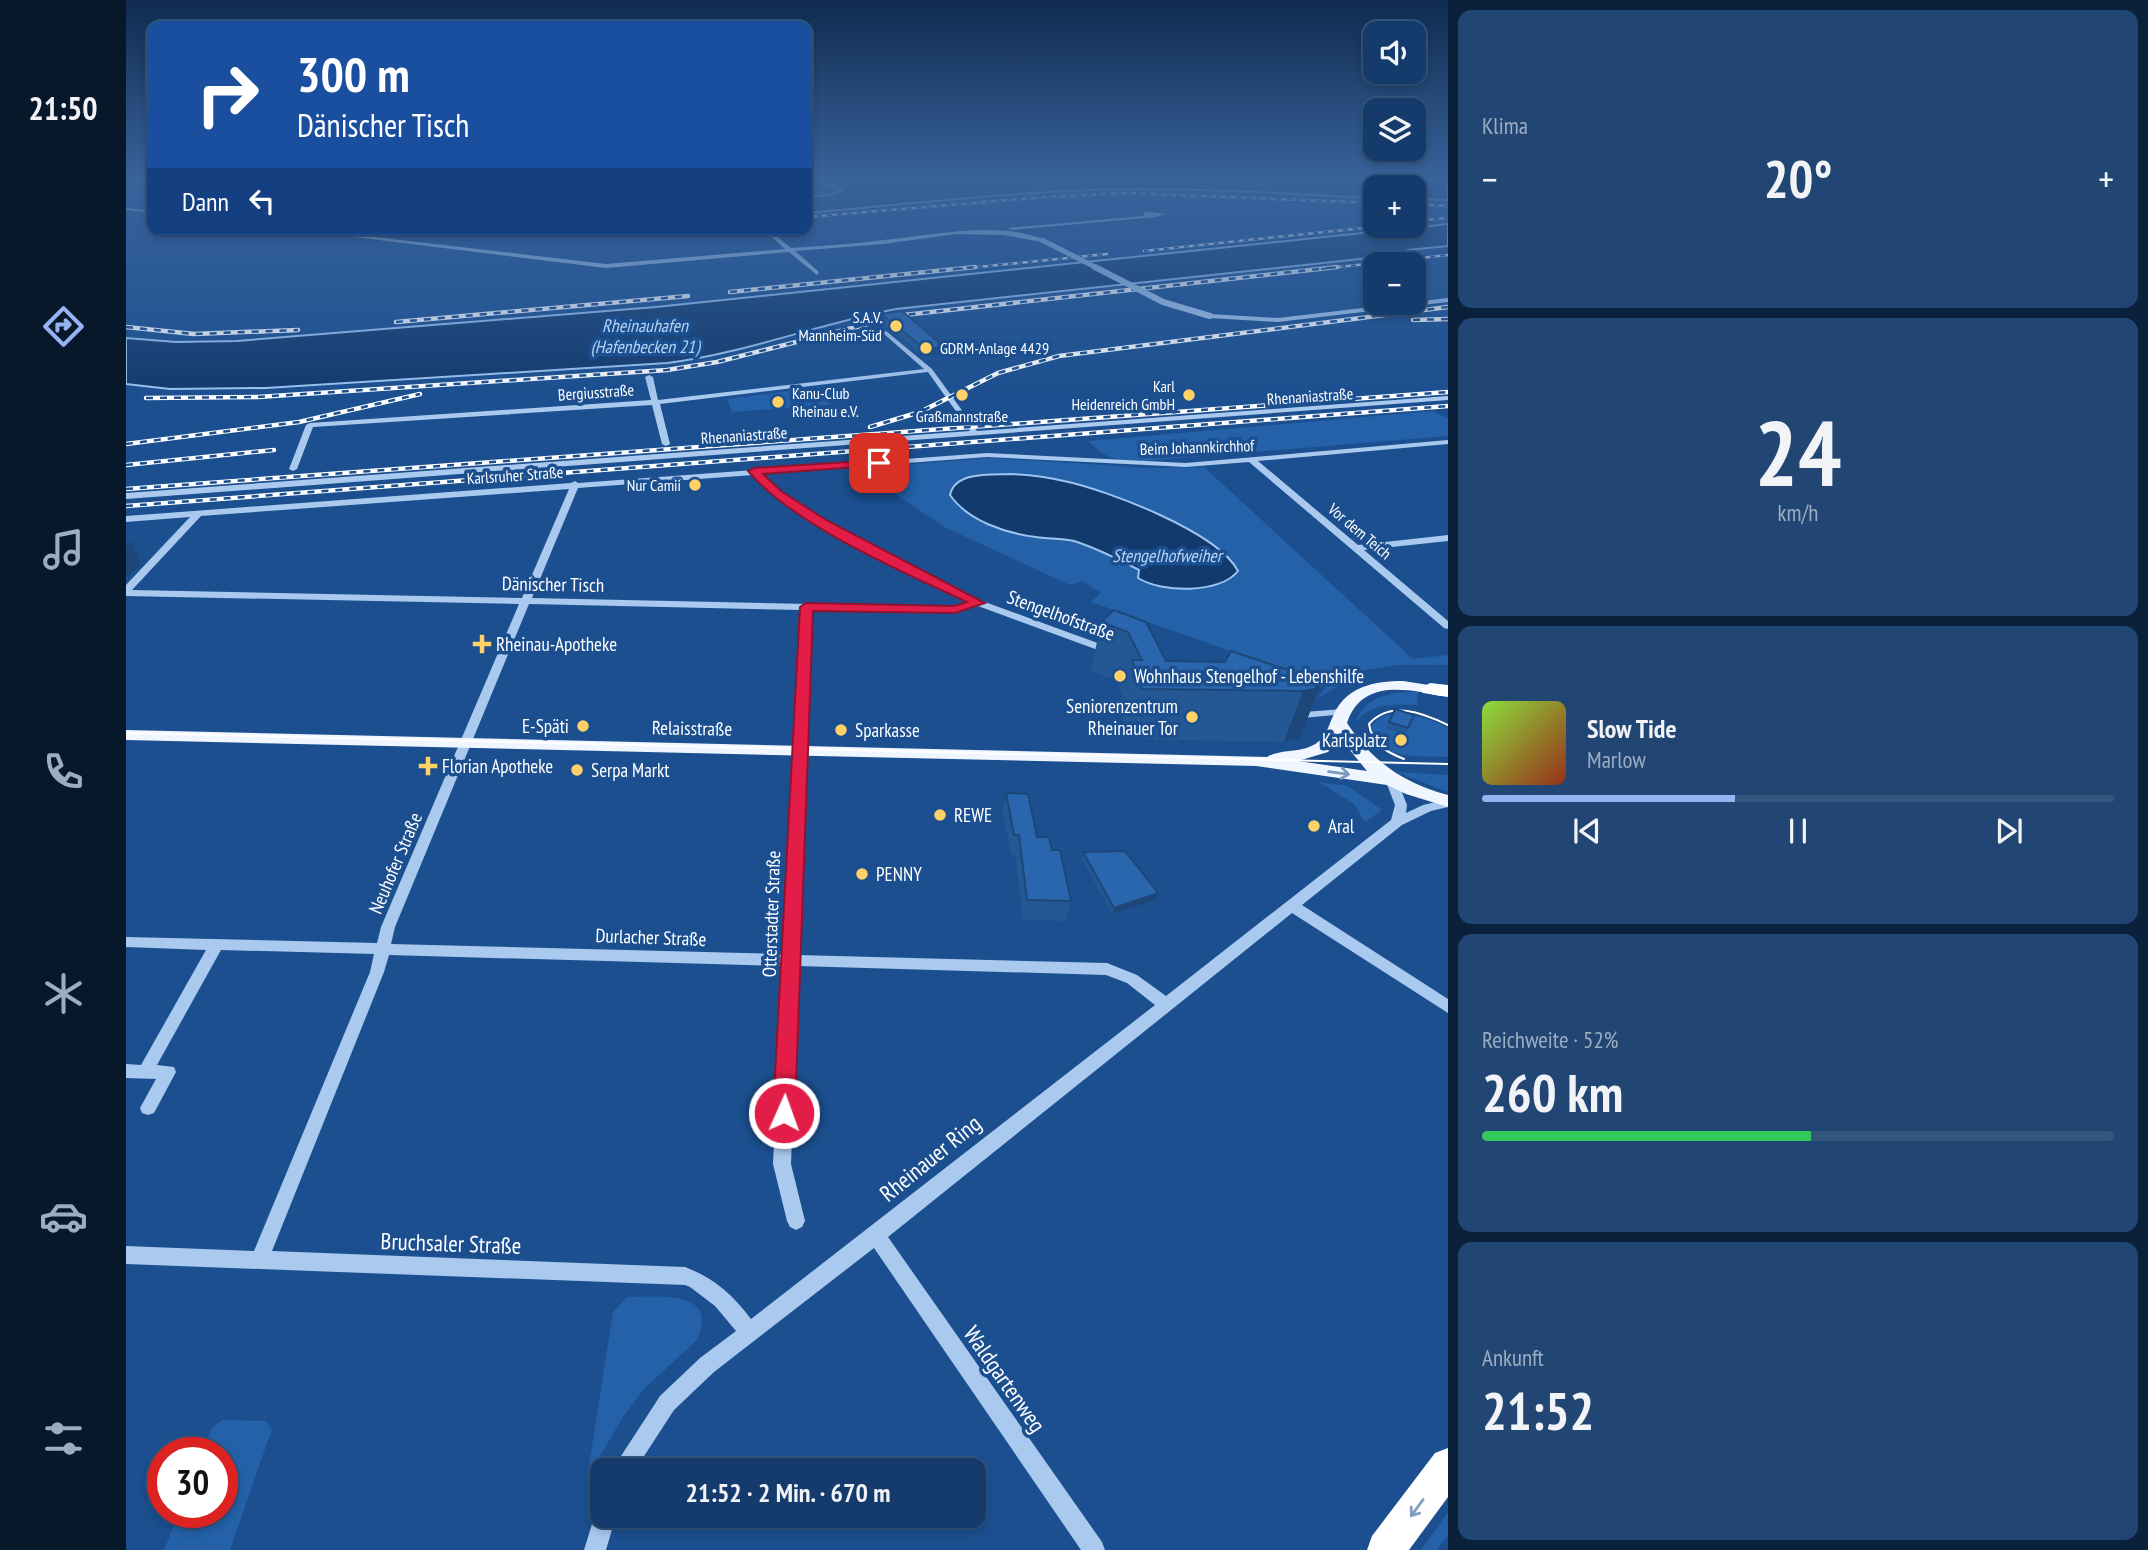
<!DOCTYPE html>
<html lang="de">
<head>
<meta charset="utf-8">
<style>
  :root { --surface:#143b6b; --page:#214673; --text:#f1f3f6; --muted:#9dadc1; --line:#33557e; --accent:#95b2f1 }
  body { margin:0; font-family:"PT Sans Narrow",sans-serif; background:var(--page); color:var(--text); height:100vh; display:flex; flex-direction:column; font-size:26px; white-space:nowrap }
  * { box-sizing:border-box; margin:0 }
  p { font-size:23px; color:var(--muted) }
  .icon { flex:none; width:38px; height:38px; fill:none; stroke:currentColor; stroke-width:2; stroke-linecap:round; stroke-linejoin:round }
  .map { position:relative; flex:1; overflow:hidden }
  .details { display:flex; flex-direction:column; gap:10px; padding:10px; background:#0b203b; width:700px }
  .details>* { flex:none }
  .banner { position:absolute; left:21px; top:21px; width:665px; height:214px; border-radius:14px; box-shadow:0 4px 10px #0003,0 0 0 2px var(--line); background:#1a4fa0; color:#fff; overflow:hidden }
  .controls { position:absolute; left:1237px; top:21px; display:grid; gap:14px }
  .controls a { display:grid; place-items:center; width:63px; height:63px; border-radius:14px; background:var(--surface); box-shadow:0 4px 10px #0003,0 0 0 2px var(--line); font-size:35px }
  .speed { position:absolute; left:21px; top:1437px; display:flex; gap:14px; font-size:35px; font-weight:700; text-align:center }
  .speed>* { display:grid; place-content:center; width:91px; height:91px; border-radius:50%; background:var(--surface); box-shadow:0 4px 10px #0003,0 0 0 2px var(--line); line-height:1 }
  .speed .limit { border:10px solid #d22; background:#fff; color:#111 }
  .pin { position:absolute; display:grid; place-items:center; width:60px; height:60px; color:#fff; margin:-30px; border-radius:14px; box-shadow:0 4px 10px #0006 }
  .me { position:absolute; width:77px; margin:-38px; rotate:2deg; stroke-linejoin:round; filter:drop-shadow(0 0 5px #0008) }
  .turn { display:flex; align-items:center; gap:24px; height:147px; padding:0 35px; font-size:32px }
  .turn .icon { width:91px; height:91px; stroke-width:2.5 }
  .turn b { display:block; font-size:49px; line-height:60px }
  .then { display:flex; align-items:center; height:66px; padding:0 35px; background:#0003; gap:14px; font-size:26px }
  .big { font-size:52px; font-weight:700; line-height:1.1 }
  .details .card { flex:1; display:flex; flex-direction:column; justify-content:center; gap:10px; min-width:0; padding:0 24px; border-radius:14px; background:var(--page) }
  .details .dial { align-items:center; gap:0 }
  .dial b { font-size:91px; line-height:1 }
  .song { display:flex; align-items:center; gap:21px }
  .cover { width:84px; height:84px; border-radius:10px; background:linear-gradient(135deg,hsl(90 70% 55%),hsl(10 70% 35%)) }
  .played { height:7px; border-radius:4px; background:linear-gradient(90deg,var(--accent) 40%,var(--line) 40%) }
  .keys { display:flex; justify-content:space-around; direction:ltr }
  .heat { display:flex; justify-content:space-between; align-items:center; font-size:38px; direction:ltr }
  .charge { height:10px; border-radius:5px; background:linear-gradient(90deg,#34c759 52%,var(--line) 0) }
  .trip { position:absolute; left:464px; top:1458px; width:396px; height:70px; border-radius:14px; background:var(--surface); box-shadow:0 4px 10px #0003,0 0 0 2px var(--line); font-weight:700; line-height:70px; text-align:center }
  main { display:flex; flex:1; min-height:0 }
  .dock { display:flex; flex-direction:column; width:126px; justify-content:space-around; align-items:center; background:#08182b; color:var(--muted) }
  .dock .icon { width:49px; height:49px }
  .dock .active { color:var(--accent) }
  .dock b { font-size:32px; color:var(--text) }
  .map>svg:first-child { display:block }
  .green { fill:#2461a8; fill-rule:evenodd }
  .water { fill:#123a6d; stroke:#9cc4f0; stroke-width:2 }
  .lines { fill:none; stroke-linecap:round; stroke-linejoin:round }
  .minor { fill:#a9c9ee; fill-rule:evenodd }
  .major { fill:#f0f6ff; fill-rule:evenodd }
  .highway { fill:#fff; fill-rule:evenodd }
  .tram { stroke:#fff; stroke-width:2 }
  .rail-far1-casing { stroke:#fff; stroke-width:2.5 }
  .rail-casing { stroke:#fff; stroke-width:4.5 }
  .rail-far1 { stroke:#1b4f8f; stroke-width:2; stroke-dasharray:5; stroke-linecap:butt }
  .rail { stroke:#1b4f8f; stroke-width:2.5; stroke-dasharray:7; stroke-linecap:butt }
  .minor-bridge-far1 { stroke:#a9c9ee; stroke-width:5 }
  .minor-bridge { stroke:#a9c9ee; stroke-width:6 }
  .wall { fill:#245895 }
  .shaded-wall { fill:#1d4779 }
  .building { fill:#2a66ad; stroke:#1d4779; stroke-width:2 }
  .oneway { stroke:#7b9ac1 }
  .oneway2 { stroke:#829ec1 }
  .route { fill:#e11d48; stroke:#92132f; stroke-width:2 }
  .poi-dot { fill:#ffd166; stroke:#1b4f8f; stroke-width:2.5 }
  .labels { text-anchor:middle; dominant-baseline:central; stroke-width:7; stroke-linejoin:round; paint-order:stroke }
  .far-poi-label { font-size:16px; fill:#fff; stroke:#1b4f8f; text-anchor:end }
  .far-street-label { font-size:16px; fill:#fff; stroke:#1b4f8f }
  .far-water-label { font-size:18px; font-style:italic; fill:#b5d3f5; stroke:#1b4f8f }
  .street-label { font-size:19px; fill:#fff; stroke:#1b4f8f }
  .poi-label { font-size:19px; fill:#fff; stroke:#1b4f8f; text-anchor:start }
  .near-street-label { font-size:23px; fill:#fff; stroke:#1b4f8f }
</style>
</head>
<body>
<main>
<nav class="dock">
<b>21:50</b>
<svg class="icon active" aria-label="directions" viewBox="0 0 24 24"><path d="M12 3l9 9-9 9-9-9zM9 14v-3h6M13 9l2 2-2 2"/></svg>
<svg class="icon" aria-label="music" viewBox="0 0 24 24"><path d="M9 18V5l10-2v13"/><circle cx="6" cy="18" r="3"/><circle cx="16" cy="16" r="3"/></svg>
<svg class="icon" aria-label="phone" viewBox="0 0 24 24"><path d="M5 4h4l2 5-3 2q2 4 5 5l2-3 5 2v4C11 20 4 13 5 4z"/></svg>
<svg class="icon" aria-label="climate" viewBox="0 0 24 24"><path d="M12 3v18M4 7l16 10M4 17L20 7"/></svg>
<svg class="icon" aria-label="car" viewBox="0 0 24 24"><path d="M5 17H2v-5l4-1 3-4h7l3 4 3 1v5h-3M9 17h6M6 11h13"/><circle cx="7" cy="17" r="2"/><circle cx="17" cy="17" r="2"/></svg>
<svg class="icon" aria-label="filters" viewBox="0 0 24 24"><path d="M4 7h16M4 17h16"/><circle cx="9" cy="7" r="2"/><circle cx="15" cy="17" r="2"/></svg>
</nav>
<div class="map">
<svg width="1322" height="1550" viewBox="0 0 1322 1550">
  <rect width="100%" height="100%" fill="#1b4f8f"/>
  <!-- green -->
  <g class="green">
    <polygon points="694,387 704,405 606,412 601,399"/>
    <path d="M1307,411L1322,419V436L1020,461C991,460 983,462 962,441Z"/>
    <path d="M865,458L1024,468L1078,467L1287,659L1322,655V665H1271L1240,670L1192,698L1201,685L965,602L975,593L956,581L944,585L820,528L747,479L744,467ZM885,474C961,479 1033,511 1096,551L1085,587C1061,588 1033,591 1012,578L1013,570L993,559L947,541L887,533L852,519L832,481L861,475Z"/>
    <path d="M1292,692L1291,705C1266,705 1246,702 1229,723C1239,695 1265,692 1292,692Z"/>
    <path d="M1267,714L1295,717L1322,727V757C1297,756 1247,762 1246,725L1257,716Z"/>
    <polygon points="1270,772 1322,775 1322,792"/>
    <polygon points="1193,782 1222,786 1256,810 1239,822 1228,804"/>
    <path d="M501,1297C533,1297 594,1289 571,1340L518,1389L497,1417L461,1478L487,1312Z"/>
    <polygon points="96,1420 140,1421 146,1429 104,1550 38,1550 53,1512 96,1512 96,1452 76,1452 85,1429"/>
    <polygon points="1322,1512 1322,1535 1311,1550 1295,1550"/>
  </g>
  <!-- water -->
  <g class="water">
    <path d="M681,180L837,182L888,180H1322V200L1288,199V187H1250L1249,198C1164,194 1079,188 994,189C890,191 785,204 681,213V197L704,195L717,190Z"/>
    <path d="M1322,224V246L1282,250L1280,254L770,309C693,324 619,353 541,363L140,388L44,389L0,384V338L50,342L111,341L530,307Z"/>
    <path d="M885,474C903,475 921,477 938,481C981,490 1092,532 1112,571C1094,594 1036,593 1012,578L1013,570C992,559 970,548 948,541C935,538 922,539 910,537C879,533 842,521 824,495C829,471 866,475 885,474Z"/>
  </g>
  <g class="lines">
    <!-- minor -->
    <g class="minor">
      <polygon points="0,208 26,211 26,213 0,210"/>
      <polygon points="1019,211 1039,214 1031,217 885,230 882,228 1017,216"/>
      <path d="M163,229H180L480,264L659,249L637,229H642L665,248C696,246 727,244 757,240C807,235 871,220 919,240L916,242L878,235L830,234L757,244L669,251L693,272L691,275L663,252L480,268Z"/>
      <polygon points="1322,298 1322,302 1152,322 1084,318 1081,316 1084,314 1152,318"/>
      <polygon points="760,331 806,369 851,431 1322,396 1322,400 0,499 0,493 844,431 802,372 534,404 544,444 540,446 536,444 526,405 187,427 171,469 167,471 163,469 180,425 184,423 525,400 519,377 523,375 527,377 532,400 798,369 758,334 758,332"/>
      <path d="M1322,440V444L1132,461L1232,545L1322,535V541L1238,550L1322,621V629L1318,628L1123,462L1060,467L861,457L636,474L654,491L699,521L772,561L856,601L988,649L989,651L988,653H980L852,606L829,613L685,610L672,955L981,963L1011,975L1040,996L1265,820L1269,805L1260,782L1262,779H1270L1272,782L1281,805L1280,813L1297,805L1322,799V807L1305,811L1276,825L1176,905L1322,999V1013L1166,913L762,1237L976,1542L979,1550H955L748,1248L588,1372L548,1410L509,1470H486L534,1396L574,1358L610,1331L589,1306L564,1287L559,1285L0,1264V1246L128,1251L244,972L248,954L95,950L31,1065L48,1067L50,1072L28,1113L22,1115L16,1113L14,1108L30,1079L0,1078V1064L15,1065L80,950L0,947V937L251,943L255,927L393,604L0,596V585L64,517L0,522V516L445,483L449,481L452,483L861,453L1060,463ZM627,475C687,533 769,567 843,603L828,607L406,598L452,488ZM443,489L396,598L6,590L75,516ZM403,604L675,610L658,954L265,944L269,927ZM263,955L657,966L647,1164L661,1221L664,1227L670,1230L676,1227L679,1221L665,1164L672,966L980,975L1001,983L1029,1005L625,1319C606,1294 588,1278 559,1267L146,1251L258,972Z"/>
      <polygon points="1216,709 1222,712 1220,714 1166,719 1160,716 1166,713"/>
      <polygon points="476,1506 476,1516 490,1516 480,1550 458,1550 471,1508"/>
    </g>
    <!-- major -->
    <path class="major" d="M1277,681L1322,688V696C1313,697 1304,693 1295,692C1262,687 1233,688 1221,723C1247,762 1277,783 1322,795V807L1280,794L1261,785L1130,766L0,740V730L1141,757C1156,748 1177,754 1192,742C1201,735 1203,724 1208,714C1221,686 1249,681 1277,681ZM1214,738L1241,771L1172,761L1202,752Z"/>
    <!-- highway -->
    <g class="highway">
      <polygon points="1304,683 1322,685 1322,697 1297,693 1294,689"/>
      <polygon points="1322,1448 1322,1497 1283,1550 1241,1550 1246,1536 1309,1453"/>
    </g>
    <!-- tram -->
    <g class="tram">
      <polyline points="0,733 1322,764"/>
      <path d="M1278,759C1260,752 1246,744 1243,724C1264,700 1297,713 1322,725"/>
    </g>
    <defs>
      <g id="rail-far1">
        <polyline points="0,180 17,182"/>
        <polyline points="1288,204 1322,206"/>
        <polyline points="681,217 919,197 1002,193 1250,203"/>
        <polyline points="1288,221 1322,218"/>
        <polyline points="496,229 525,229"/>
        <polyline points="1018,251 1256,226"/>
        <polyline points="832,269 981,254"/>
        <polyline points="1195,269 1322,255"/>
      </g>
      <g id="rail">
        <polyline points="604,292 849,267"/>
        <polyline points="1287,320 1322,319"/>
        <polyline points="270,322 562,296"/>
        <polyline points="0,327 68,334 172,330"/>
        <polyline points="20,398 132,397 541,370 591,362 778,315 1211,267"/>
        <polyline points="744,427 794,412 872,373 933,356 1322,307"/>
        <polyline points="0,444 173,422 294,394"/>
        <polyline points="0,465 148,450"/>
        <polyline points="0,489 1322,392"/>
        <polyline points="0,506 1322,406"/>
      </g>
    </defs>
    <!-- rail-far1 casing -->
    <use href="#rail-far1" class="rail-far1-casing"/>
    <!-- rail casing -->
    <use href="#rail" class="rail-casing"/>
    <!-- rail-far1 -->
    <use href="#rail-far1" class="rail-far1"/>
    <!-- rail -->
    <use href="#rail" class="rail"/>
    <!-- minor-bridge-far1 -->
    <polyline class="minor-bridge-far1" points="916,240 973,269"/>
    <!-- minor-bridge -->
    <polyline class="minor-bridge" points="969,267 1037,302 1084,316"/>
  </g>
  <!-- wall -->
  <g class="wall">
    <polygon points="755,314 817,354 798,356 754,320"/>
    <polygon points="988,610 1040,661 1193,688 1174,738 1158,742 1003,739 994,710 997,696 991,681 965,671 975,622"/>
    <polygon points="1269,709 1288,715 1279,735 1260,728"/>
    <polygon points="880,793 911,837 926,850 945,901 940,921 897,920 889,855 885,855 877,813"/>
    <polygon points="957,852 1030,900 986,914 956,859"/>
  </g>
  <!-- shaded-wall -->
  <g class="shaded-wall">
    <polygon points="818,347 817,354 798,356 799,349"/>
    <polygon points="5,541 15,564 0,578 0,545"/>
    <polygon points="1193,688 1174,738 1158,742 1177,691"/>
    <polygon points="1032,893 1030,900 986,914 988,908"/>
  </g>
  <!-- building -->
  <g class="building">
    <polygon points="776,311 818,347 799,349 755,314"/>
    <polygon points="988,610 1020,622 1040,661 1099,662 1105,651 1168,672 1193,688 1177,691 1016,689 1006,660 1016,660 1002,632 975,622"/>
    <polygon points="1269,709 1288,715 1282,728 1263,722"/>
    <polygon points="880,793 902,794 911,837 923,837 926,850 934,850 945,901 901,900 893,835 888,835"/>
    <polygon points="999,851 1032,893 988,908 957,852"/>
  </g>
  <!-- one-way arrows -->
  <defs><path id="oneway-shaft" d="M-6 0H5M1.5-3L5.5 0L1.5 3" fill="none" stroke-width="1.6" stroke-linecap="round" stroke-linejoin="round" transform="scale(1.75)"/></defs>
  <use class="oneway" href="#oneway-shaft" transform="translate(1213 773) rotate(7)"/>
  <use class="oneway2" href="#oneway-shaft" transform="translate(1291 1508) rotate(126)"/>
  <!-- sky -->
  <linearGradient id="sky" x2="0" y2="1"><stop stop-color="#0f2b4f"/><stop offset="0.45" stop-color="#39639b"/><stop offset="1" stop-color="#39639b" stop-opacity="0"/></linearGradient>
  <rect width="1322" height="397" fill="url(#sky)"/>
  <!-- route -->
  <path class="route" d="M753,460L758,463L757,465L637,474L655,491L700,520L859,603L829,613L687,611L669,1113L666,1120L658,1123L651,1120L647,1113L674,607L680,603L828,606L841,602C775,571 669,526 622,471L628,468Z"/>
  <!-- markers -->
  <g class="poi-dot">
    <circle cx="770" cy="326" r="7"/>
    <circle cx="800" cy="348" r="7"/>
    <circle cx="836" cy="395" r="7"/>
    <circle cx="1063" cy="395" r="7"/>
    <circle cx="652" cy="402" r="7"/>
    <circle cx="569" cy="485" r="7"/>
    <path d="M352.5 633.5h7v7h7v7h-7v7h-7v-7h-7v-7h7z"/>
    <circle cx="994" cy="676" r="7"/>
    <circle cx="1066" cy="717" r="7"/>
    <circle cx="457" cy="726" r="7"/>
    <circle cx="715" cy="730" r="7"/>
    <circle cx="1275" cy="740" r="7"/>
    <path d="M298.5 755.5h7v7h7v7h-7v7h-7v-7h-7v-7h7z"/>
    <circle cx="451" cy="770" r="7"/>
    <circle cx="814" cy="815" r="7"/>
    <circle cx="1188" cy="826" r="7"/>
    <circle cx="736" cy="874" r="7"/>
  </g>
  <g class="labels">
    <!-- far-poi labels -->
    <g class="far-poi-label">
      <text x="756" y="317">S.A.V.<tspan x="756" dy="18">Mannheim-Süd</tspan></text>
      <text x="814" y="348" text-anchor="start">GDRM-Anlage 4429</text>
      <text x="1049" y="386">Karl<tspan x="1049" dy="18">Heidenreich GmbH</tspan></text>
      <text x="666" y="393" text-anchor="start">Kanu-Club<tspan x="666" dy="18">Rheinau e.V.</tspan></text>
      <text x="836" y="416" text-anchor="middle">Graßmannstraße</text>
      <text x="555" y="485">Nur Camii</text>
    </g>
    <!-- far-street labels -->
    <g class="far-street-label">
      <text transform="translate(470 392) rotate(-4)">Bergiusstraße</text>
      <text transform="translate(1184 396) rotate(-4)">Rhenaniastraße</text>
      <text transform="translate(618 435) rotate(-4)">Rhenaniastraße</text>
      <text transform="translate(1071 447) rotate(-2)">Beim Johannkirchhof</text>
      <text transform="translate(389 475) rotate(-4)">Karlsruher Straße</text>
      <text transform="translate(1234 531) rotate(40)">Vor dem Teich</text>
    </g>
    <!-- far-water labels -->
    <g class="far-water-label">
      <text x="519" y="325">Rheinauhafen<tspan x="519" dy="21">(Hafenbecken 21)</tspan></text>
      <text x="1041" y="555">Stengelhofweiher</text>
    </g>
    <!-- street labels -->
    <g class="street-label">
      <text transform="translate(427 584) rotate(1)">Dänischer Tisch</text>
      <text transform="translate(935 615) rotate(20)">Stengelhofstraße</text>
      <text transform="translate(566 728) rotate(1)">Relaisstraße</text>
      <text transform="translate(269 863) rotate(-67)">Neuhofer Straße</text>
      <text transform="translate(645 914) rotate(-88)">Otterstadter Straße</text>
      <text transform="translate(525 937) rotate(2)">Durlacher Straße</text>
    </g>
    <!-- poi labels -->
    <g class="poi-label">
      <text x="370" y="644">Rheinau-Apotheke</text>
      <text x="1008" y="676">Wohnhaus Stengelhof - Lebenshilfe</text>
      <text x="1052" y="706" text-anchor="end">Seniorenzentrum<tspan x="1052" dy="22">Rheinauer Tor</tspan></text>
      <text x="443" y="726" text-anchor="end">E-Späti</text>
      <text x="729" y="730">Sparkasse</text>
      <text x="1261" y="740" text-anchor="end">Karlsplatz</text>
      <text x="316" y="766">Florian Apotheke</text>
      <text x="465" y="770">Serpa Markt</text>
      <text x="828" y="815">REWE</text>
      <text x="1202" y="826">Aral</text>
      <text x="750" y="874">PENNY</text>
    </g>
    <!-- near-street labels -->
    <g class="near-street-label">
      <text transform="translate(804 1158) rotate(-39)">Rheinauer Ring</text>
      <text transform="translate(325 1243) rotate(2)">Bruchsaler Straße</text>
      <text transform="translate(879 1379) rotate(55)">Waldgartenweg</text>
    </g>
  </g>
</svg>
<div class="controls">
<a><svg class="icon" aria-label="sound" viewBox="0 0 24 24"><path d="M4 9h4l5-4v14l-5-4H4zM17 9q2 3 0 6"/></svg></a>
<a><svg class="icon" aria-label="layers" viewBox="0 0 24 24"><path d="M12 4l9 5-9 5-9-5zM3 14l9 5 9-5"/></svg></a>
<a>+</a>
<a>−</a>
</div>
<div class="speed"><div class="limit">30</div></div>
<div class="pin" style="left:753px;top:463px;background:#d93025"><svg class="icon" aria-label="arrive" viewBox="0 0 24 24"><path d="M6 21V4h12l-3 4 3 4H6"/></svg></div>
<svg class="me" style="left:658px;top:1113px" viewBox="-20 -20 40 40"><circle r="17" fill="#e11d48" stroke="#fff" stroke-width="3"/><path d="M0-11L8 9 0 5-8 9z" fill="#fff"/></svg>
<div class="trip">21:52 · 2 Min. · 670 m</div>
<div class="banner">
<div class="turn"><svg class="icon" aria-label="right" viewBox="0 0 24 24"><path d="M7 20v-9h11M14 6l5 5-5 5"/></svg><div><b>300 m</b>Dänischer Tisch</div></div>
<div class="then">Dann<svg class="icon" aria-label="left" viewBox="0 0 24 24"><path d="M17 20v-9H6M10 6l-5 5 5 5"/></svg></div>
</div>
</div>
<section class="details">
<div class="card"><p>Klima</p>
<div class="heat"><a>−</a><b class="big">20°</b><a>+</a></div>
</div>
<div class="card dial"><b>24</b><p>km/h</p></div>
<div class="card">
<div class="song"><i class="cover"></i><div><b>Slow Tide</b><p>Marlow</p></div></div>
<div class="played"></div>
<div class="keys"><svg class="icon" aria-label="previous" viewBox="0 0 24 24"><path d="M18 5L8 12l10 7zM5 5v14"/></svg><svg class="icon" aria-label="pause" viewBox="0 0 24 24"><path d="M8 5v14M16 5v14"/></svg><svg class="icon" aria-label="next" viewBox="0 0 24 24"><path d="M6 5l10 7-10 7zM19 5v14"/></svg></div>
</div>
<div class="card"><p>Reichweite · 52%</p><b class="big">260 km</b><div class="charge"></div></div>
<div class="card"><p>Ankunft</p><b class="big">21:52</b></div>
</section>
</main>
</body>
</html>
